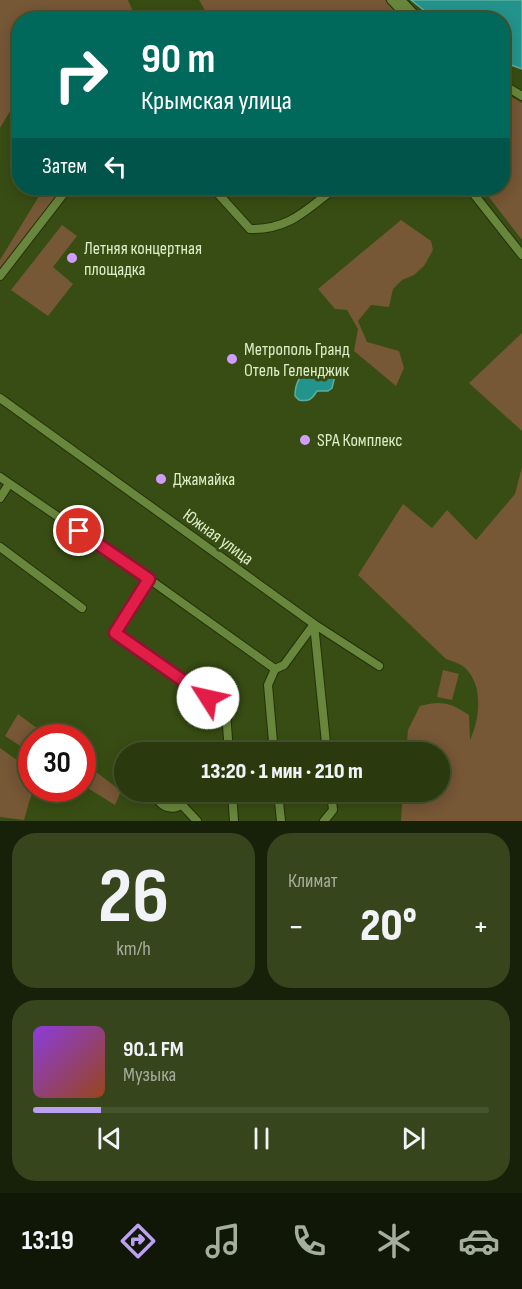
<!DOCTYPE html>
<html lang="ru">
<head>
<meta charset="utf-8">
<style>
  :root { --surface:#2a3a0e; --page:#36451c; --text:#f1f3f6; --muted:#a5ad9e; --line:#46542e; --accent:#bca0f2 }
  body { margin:0; font-family:"Sofia Sans Condensed",sans-serif; background:var(--page); color:var(--text); height:100vh; display:flex; flex-direction:column; font-size:22px; white-space:nowrap }
  * { box-sizing:border-box; margin:0 }
  p { font-size:20px; color:var(--muted) }
  .icon { flex:none; width:33px; height:33px; fill:none; stroke:currentColor; stroke-width:2; stroke-linecap:round; stroke-linejoin:round }
  .map { position:relative; height:821px; overflow:hidden }
  .drawer { display:flex; flex-direction:column; gap:12px; padding:12px; background:#172008; flex:1 }
  .drawer>* { flex:none }
  .banner { position:absolute; left:12px; top:12px; width:498px; height:183px; border-radius:24px; box-shadow:0 3px 15px #0003,0 0 0 2px var(--line); background:#00695c; color:#fff; overflow:hidden }
  .speed { position:absolute; left:18px; top:724px; display:flex; gap:12px; font-size:30px; font-weight:700; text-align:center }
  .speed>* { display:grid; place-content:center; width:78px; height:78px; border-radius:50%; background:var(--surface); box-shadow:0 3px 15px #0003,0 0 0 2px var(--line); line-height:1 }
  .speed .limit { border:9px solid #d22; background:#fff; color:#111 }
  .pin { position:absolute; display:grid; place-items:center; width:51px; height:51px; color:#fff; margin:-26px; border:3px solid #fff; border-radius:50%; box-shadow:0 2px 6px #0007 }
  .me { position:absolute; width:66px; margin:-33px; rotate:305deg; stroke-linejoin:round; filter:drop-shadow(0 0 4px #0008) }
  .turn { display:flex; align-items:center; gap:21px; height:126px; padding:0 30px; font-size:27px }
  .turn .icon { width:78px; height:78px; stroke-width:2.5 }
  .turn b { display:block; font-size:42px; line-height:51px }
  .then { display:flex; align-items:center; height:57px; padding:0 30px; background:#0003; gap:12px; font-size:22px }
  .big { font-size:45px; font-weight:800; line-height:1.1 }
  .drawer .tile { flex:1; display:flex; flex-direction:column; justify-content:center; gap:9px; min-width:0; padding:0 21px; border-radius:24px; background:var(--page) }
  .drawer .dial { align-items:center; gap:0 }
  .dial b { font-size:78px; line-height:1 }
  .song { display:flex; align-items:center; gap:18px }
  .cover { width:72px; height:72px; border-radius:9px; background:linear-gradient(135deg,hsl(270 70% 55%),hsl(20 70% 35%)) }
  .played { height:6px; border-radius:3px; background:linear-gradient(90deg,var(--accent) 15%,var(--line) 15%) }
  .keys { display:flex; justify-content:space-around; direction:ltr }
  .heat { display:flex; justify-content:space-between; align-items:center; font-size:33px; direction:ltr }
  .drawer .tiles { flex:1; display:grid; gap:12px; grid-template-columns:1fr 1fr }
  .tile:last-child { grid-column:span 2 }
  .trip { position:absolute; left:114px; top:742px; width:336px; height:60px; border-radius:30px; background:var(--surface); box-shadow:0 3px 15px #0003,0 0 0 2px var(--line); font-weight:800; line-height:60px; text-align:center }
  .tabs { display:flex; height:96px; justify-content:space-around; align-items:center; background:#111706; color:var(--muted) }
  .tabs .icon { width:42px; height:42px }
  .tabs .on { color:var(--accent) }
  .tabs b { font-size:27px; color:var(--text) }
  .map>svg:first-child { display:block }
  .green { fill:#765736 }
  .water { fill:#23948c; stroke:#5aaf9e; stroke-width:1.5 }
  .lines { fill:none; stroke-linecap:round; stroke-linejoin:round }
  .street-casing { stroke:#223109; stroke-width:10 }
  .street { stroke:#69873c; stroke-width:8 }
  .route-casing { stroke:#92132f; stroke-width:15 }
  .route { stroke:#e11d48; stroke-width:10 }
  .poi-dot { fill:#d09dff; stroke:#384d13; stroke-width:2 }
  .labels { text-anchor:middle; dominant-baseline:central; stroke-width:6; stroke-linejoin:round; paint-order:stroke }
  .poi-label { font-size:18px; fill:#dcedc7; stroke:#384d13; text-anchor:start }
  .street-label { font-size:18px; fill:#dcedc7; stroke:#384d13 }
</style>
</head>
<body>
<div class="map">
<svg width="522" height="821" viewBox="0 0 522 821">
  <rect width="100%" height="100%" fill="#384d13"/>
  <!-- green -->
  <g class="green">
    <polygon points="0,0 128,0 136,19 20,20 19,96 0,128"/>
    <polygon points="199,0 385,0 405,19 210,19"/>
    <polygon points="503,92 522,103 522,240 482,188 502,188"/>
    <polygon points="44,188 63,188 0,272 0,260"/>
    <polygon points="401,220 431,241 433,250 424,266 414,275 402,280 393,289 389,307 371,305 358,321 367,342 399,351 404,368 396,386 354,351 358,329 347,310 335,309 318,289"/>
    <polygon points="62,225 77,236 53,267 73,284 48,316 11,290"/>
    <polygon points="522,333 522,431 469,383"/>
    <path d="M522,467V821H401L403,792H440V753H406L408,730L420,706C442,700 451,703 469,715L470,740C480,719 484,684 464,667C459,663 451,661 446,659L358,575L403,504L432,528L447,510L476,540L515,494Z"/>
    <polygon points="443,670 459,674 452,700 437,697"/>
    <polygon points="18,714 50,738 32,738 31,753 5,736"/>
    <polygon points="0,748 31,770 32,789 35,789 30,799 24,820 0,817"/>
    <polygon points="83,762 121,791 115,805 83,785"/>
  </g>
  <!-- water -->
  <g class="water">
    <polygon points="411,0 522,0 522,69 503,62 502,20 435,19"/>
    <path d="M314,367C322,367 330,369 335,376L332,388L328,391H317C312,399 309,402 299,400L295,396C295,382 301,372 314,367Z"/>
  </g>
  <g class="lines">
    <defs>
      <g id="street">
        <polyline points="391,0 410,20"/>
        <polyline points="401,0 420,20"/>
        <polyline points="502,84 522,96"/>
        <path d="M213,188L250,229C289,230 306,210 335,188"/>
        <polyline points="469,188 522,255"/>
        <polyline points="0,276 68,188"/>
        <polyline points="0,398 314,624 327,753"/>
        <polyline points="0,477 149,579 275,669 284,665 314,624 379,666"/>
        <polyline points="0,498 9,484"/>
        <polyline points="0,547 82,608"/>
        <polyline points="149,579 115,633 226,711 229,753"/>
        <polyline points="274,753 268,685 275,669"/>
        <path d="M155,792C159,813 185,813 188,792"/>
        <polyline points="232,792 234,821"/>
        <polyline points="278,792 281,821"/>
        <polyline points="182,805 197,821"/>
        <polyline points="324,821 333,810 331,792"/>
      </g>
    </defs>
    <!-- street casing -->
    <use href="#street" class="street-casing"/>
    <!-- street -->
    <use href="#street" class="street"/>
  </g>
  <g class="lines">
    <defs>
      <polyline id="route" points="79,531 149,579 115,633 208,698"/>
    </defs>
    <!-- route casing -->
    <use href="#route" class="route-casing"/>
    <!-- route -->
    <use href="#route" class="route"/>
  </g>
  <!-- markers -->
  <g class="poi-dot">
    <circle cx="72" cy="258" r="6"/>
    <circle cx="232" cy="359" r="6"/>
    <circle cx="305" cy="440" r="6"/>
    <circle cx="161" cy="479" r="6"/>
  </g>
  <g class="labels">
    <!-- poi labels -->
    <g class="poi-label">
      <text x="84" y="248">Летняя концертная<tspan x="84" dy="21">площадка</tspan></text>
      <text x="244" y="349">Метрополь Гранд<tspan x="244" dy="21">Отель Геленджик</tspan></text>
      <text x="317" y="440">SPA Комплекс</text>
      <text x="173" y="479">Джамайка</text>
    </g>
    <!-- street labels -->
    <g class="street-label">
      <text transform="translate(218 537) rotate(36)">Южная улица</text>
    </g>
  </g>
</svg>
<div class="speed"><div class="limit">30</div></div>
<div class="pin" style="left:79px;top:531px;background:#d93025"><svg class="icon" aria-label="arrive" viewBox="0 0 24 24"><path d="M6 21V4h12l-3 4 3 4H6"/></svg></div>
<svg class="me" style="left:208px;top:698px" viewBox="-20 -20 40 40"><circle r="19" fill="#fff"/><path d="M0-13L10 11 0 6-10 11z" fill="#e11d48"/></svg>
<div class="trip">13:20 · 1 мин · 210 m</div>
<div class="banner">
<div class="turn"><svg class="icon" aria-label="right" viewBox="0 0 24 24"><path d="M7 20v-9h11M14 6l5 5-5 5"/></svg><div><b>90 m</b>Крымская улица</div></div>
<div class="then">Затем<svg class="icon" aria-label="left" viewBox="0 0 24 24"><path d="M17 20v-9H6M10 6l-5 5 5 5"/></svg></div>
</div>
</div>
<section class="drawer">
<div class="tiles">
<div class="tile dial"><b>26</b><p>km/h</p></div>
<div class="tile"><p>Климат</p>
<div class="heat"><a>−</a><b class="big">20°</b><a>+</a></div>
</div>
<div class="tile">
<div class="song"><i class="cover"></i><div><b>90.1 FM</b><p>Музыка</p></div></div>
<div class="played"></div>
<div class="keys"><svg class="icon" aria-label="previous" viewBox="0 0 24 24"><path d="M18 5L8 12l10 7zM5 5v14"/></svg><svg class="icon" aria-label="pause" viewBox="0 0 24 24"><path d="M8 5v14M16 5v14"/></svg><svg class="icon" aria-label="next" viewBox="0 0 24 24"><path d="M6 5l10 7-10 7zM19 5v14"/></svg></div>
</div>
</div>
</section>
<nav class="tabs">
<b>13:19</b>
<svg class="icon on" aria-label="directions" viewBox="0 0 24 24"><path d="M12 3l9 9-9 9-9-9zM9 14v-3h6M13 9l2 2-2 2"/></svg>
<svg class="icon" aria-label="music" viewBox="0 0 24 24"><path d="M9 18V5l10-2v13"/><circle cx="6" cy="18" r="3"/><circle cx="16" cy="16" r="3"/></svg>
<svg class="icon" aria-label="phone" viewBox="0 0 24 24"><path d="M5 4h4l2 5-3 2q2 4 5 5l2-3 5 2v4C11 20 4 13 5 4z"/></svg>
<svg class="icon" aria-label="climate" viewBox="0 0 24 24"><path d="M12 3v18M4 7l16 10M4 17L20 7"/></svg>
<svg class="icon" aria-label="car" viewBox="0 0 24 24"><path d="M5 17H2v-5l4-1 3-4h7l3 4 3 1v5h-3M9 17h6M6 11h13"/><circle cx="7" cy="17" r="2"/><circle cx="17" cy="17" r="2"/></svg>
</nav>
</body>
</html>
